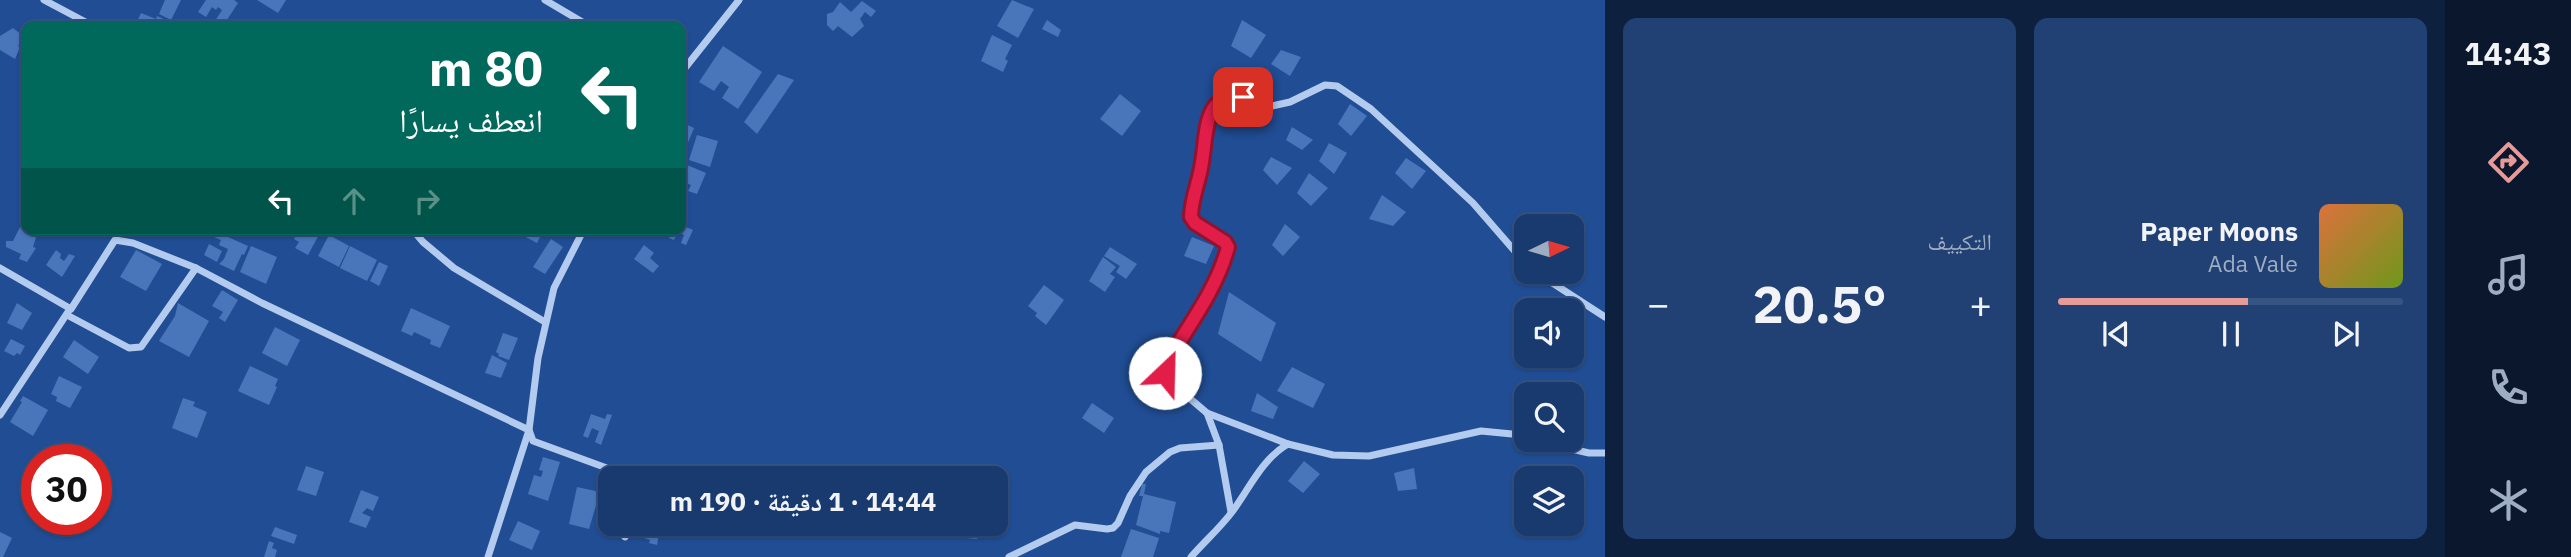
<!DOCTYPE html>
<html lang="ar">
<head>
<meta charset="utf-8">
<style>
  :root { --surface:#183a6f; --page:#214174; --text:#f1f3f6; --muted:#9fadc3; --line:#365482; --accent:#e69b98 }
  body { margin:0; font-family:"IBM Plex Sans","Noto Naskh Arabic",sans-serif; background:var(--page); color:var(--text); direction:rtl; height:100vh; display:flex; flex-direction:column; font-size:26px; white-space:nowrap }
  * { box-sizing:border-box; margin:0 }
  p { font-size:23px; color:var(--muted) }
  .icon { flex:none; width:38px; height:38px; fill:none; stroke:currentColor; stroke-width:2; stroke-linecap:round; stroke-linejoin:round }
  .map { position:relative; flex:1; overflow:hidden; direction:ltr }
  .side { display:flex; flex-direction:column; gap:18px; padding:18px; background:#0d203d; width:840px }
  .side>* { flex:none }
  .banner { position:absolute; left:21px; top:21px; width:665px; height:214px; border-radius:14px; box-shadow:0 2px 5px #0004,0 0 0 2px var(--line); direction:rtl; background:#00695c; color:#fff; overflow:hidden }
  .needle { width:46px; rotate:85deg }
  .fabs { position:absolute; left:1514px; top:214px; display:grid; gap:14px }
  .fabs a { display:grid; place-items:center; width:70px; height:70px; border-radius:14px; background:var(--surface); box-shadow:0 2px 5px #0004,0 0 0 2px var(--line); font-size:35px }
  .speed { position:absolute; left:21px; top:444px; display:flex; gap:14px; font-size:35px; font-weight:700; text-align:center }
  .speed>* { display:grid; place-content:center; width:91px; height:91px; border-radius:50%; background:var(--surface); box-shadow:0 2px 5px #0004,0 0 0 2px var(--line); line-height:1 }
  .speed .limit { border:10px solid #d22; background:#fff; color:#111 }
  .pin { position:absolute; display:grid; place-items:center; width:60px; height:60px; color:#fff; margin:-30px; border-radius:14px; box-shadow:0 4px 10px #0006 }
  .me { position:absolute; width:77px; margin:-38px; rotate:24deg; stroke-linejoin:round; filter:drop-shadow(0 0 5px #0008) }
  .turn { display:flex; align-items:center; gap:24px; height:147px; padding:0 28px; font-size:32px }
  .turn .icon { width:91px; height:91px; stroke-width:2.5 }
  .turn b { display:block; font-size:49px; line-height:60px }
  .lanes { display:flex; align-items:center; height:66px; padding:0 28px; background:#0003; justify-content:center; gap:35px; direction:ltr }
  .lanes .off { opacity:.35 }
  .big { font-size:52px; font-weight:700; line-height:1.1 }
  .side .widget { flex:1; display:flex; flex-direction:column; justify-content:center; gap:10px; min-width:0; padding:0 24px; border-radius:14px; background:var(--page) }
  .song { display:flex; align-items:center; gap:21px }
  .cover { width:84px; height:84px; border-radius:10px; background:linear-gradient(135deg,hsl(20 70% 55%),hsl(80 70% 35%)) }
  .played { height:7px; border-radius:4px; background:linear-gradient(90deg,var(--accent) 55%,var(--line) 55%) }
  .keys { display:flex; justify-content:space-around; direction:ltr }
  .heat { display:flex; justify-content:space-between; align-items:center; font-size:38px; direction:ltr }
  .side .tiles { flex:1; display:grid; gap:18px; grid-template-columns:repeat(2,1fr) }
  .trip { position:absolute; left:598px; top:466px; width:410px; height:70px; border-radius:14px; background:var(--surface); box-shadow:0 2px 5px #0004,0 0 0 2px var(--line); font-weight:700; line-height:70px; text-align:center; direction:rtl }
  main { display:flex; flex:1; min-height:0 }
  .tabs { display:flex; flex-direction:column; width:126px; justify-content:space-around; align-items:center; background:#0a172c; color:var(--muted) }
  .tabs .icon { width:49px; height:49px }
  .tabs .active { color:var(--accent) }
  .tabs b { font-size:32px; color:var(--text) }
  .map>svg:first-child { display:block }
  .building { fill:#4976ba }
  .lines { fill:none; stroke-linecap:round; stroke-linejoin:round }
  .street { stroke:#b3cbee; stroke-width:7 }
  .route-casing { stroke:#92132f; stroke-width:18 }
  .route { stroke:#e11d48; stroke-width:12 }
</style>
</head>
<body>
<main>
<nav class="tabs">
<b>14:43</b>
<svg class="icon active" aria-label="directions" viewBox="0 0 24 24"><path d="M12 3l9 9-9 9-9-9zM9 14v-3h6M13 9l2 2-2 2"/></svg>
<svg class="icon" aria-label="music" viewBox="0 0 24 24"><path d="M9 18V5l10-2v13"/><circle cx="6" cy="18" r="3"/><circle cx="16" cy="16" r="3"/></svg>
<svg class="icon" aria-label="phone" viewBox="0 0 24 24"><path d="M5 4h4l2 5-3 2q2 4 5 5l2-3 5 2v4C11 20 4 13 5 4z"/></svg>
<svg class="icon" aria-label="climate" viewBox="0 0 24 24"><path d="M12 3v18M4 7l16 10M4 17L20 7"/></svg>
</nav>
<section class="side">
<div class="tiles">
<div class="widget">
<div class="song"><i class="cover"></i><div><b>Paper Moons</b><p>Ada Vale</p></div></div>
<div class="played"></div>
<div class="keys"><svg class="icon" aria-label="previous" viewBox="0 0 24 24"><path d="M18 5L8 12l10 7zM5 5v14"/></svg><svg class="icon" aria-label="pause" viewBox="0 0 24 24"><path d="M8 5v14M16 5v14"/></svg><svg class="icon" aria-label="next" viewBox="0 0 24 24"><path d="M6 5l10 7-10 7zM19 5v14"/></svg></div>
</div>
<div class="widget"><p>التكييف</p>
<div class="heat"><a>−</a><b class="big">20.5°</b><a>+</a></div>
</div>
</div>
</section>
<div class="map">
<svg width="1605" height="557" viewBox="0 0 1605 557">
  <rect width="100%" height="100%" fill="#204d94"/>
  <!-- building -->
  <g class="building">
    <polygon points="165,0 181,0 171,20 159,14"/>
    <polygon points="206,0 234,0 238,3 223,26 215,21 222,10 218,7 216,10 212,7 206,17 198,12"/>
    <polygon points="257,0 286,0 278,13"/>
    <polygon points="1012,0 1034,9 1018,38 997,26"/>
    <polygon points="862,1 876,11 871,17 865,12 860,19 864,26 852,37 838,26 833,31 827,25 827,14 833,12 840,2 851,12"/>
    <polygon points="141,13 156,19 157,16 166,20 164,26 135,26"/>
    <polygon points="1047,20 1061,30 1058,37 1042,29"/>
    <polygon points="1242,20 1266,35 1251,58 1231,46"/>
    <polygon points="13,28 23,36 18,46 20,47 15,59 0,50 0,36"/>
    <polygon points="992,35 1012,45 1005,59 1008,61 1003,72 981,61"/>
    <polygon points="723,46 762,72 738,109 722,98 729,87 721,81 714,91 699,82"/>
    <polygon points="1281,50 1301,57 1290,76 1271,64"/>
    <polygon points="778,74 794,80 757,134 744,122"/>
    <polygon points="1120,94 1141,111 1122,136 1100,119"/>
    <polygon points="1350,104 1367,116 1351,136 1338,124"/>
    <polygon points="681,122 694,128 685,150 681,148"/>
    <polygon points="1292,127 1313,140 1302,150 1286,140"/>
    <polygon points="697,135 718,141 710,167 689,160"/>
    <polygon points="1329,143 1347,153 1334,174 1319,161"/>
    <polygon points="1271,157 1292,168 1277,185 1263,170"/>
    <polygon points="1406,158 1426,171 1412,189 1395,173"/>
    <polygon points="687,165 706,173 697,194 688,191 691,185 681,181"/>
    <polygon points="1309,173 1328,188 1311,206 1297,193"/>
    <polygon points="1382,195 1406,212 1393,226 1369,219"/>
    <polygon points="23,221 26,224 26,229 32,229 37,234 33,247 36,248 27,262 19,259 21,254 6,247 6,241 13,241"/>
    <polygon points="1285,224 1300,237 1283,256 1272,245"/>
    <polygon points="681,225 693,230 686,245 681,243 684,235 678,232 674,240 669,238 671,229 681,229"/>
    <polygon points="300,229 322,229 308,255 295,248 299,242 294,239"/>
    <polygon points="517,229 544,229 537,243 516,232"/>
    <polygon points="217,232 248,246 244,255 242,254 234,271 219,264 224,259 228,249 219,245 221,240 214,237"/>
    <polygon points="329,235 349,246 339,267 318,256"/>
    <polygon points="1192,237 1214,246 1206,264 1184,256"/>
    <polygon points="551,239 563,247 545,274 533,267"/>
    <polygon points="209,244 222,251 217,262 204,255"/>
    <polygon points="644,245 654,253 650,258 659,266 653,273 634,259"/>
    <polygon points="251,246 277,257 266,284 240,272"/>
    <polygon points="350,246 377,260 367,281 340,268"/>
    <polygon points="1110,247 1137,264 1126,279 1116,272 1120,266 1104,256"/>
    <polygon points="56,250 61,254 60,258 64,261 69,254 75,256 62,277 46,265"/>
    <polygon points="136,250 162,264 146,291 120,277"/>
    <polygon points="1103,257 1116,267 1110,274 1115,277 1105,292 1089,281"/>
    <polygon points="379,262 388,266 379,286 370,281"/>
    <polygon points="1044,285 1064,300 1046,325 1035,316 1037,313 1028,306"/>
    <polygon points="222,290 238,300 225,322 219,318 223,312 212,306"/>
    <polygon points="1229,292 1276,323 1261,362 1218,334"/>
    <polygon points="17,303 32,313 22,330 7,323"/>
    <polygon points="178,303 209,321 189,357 159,341 175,316"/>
    <polygon points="411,308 450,326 440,348 430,344 431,340 414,332 412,336 401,331"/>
    <polygon points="275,327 300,340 287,366 262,353"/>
    <polygon points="503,333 518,338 509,360 498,356 499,354 496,352"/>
    <polygon points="11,339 25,346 20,355 17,353 14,356 4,351"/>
    <polygon points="74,340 99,357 88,374 63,357"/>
    <polygon points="492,355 507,363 501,378 485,373"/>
    <polygon points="250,366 278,379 275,386 277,387 269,405 238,391"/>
    <polygon points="1292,367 1325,384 1313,408 1277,391"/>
    <polygon points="59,376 82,387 70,408 56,401 57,397 51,394"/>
    <polygon points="1257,393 1278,407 1273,419 1251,411"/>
    <polygon points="23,396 48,410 33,436 10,422 22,402 20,401"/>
    <polygon points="183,398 195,402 193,406 207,412 197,438 172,428"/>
    <polygon points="1092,403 1114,418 1104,433 1082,418"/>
    <polygon points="591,414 605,419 607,414 612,415 601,445 595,442 599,431 592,428 588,438 583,436"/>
    <polygon points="543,457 560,462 548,501 528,494 534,475 541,477 543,471 539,470"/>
    <polygon points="1304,461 1320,474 1303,493 1288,481"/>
    <polygon points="306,466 324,472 316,496 297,490"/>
    <polygon points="1414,468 1417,489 1398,491 1394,473"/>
    <polygon points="1142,484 1146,484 1144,494 1176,502 1169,533 1160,531 1160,534 1136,525 1143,496 1139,496"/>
    <polygon points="577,487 600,492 589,529 569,524"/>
    <polygon points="361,490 379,497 373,511 367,508 362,513 371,517 366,528 349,522"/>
    <polygon points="518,521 540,531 532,550 509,540"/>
    <polygon points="638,523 661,523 657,545 649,543 650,540 635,535"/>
    <polygon points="957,523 980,523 977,539 955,537"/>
    <polygon points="275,527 297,535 294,544 271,536"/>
    <polygon points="1131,529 1159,538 1153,557 1121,557"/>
    <polygon points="0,532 12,538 3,557 0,557"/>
    <polygon points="269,541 274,543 272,548 277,550 275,557 264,557"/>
  </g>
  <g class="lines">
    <!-- street -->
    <g class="street">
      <polyline points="44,0 93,26"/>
      <polyline points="545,0 589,26"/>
      <polyline points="681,73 739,0"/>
      <polyline points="412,229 423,242 454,268 545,322"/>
      <polyline points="0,268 71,309 115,240 133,243 196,268 262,303 529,430 533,441 634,478"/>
      <polyline points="1534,271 1605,317"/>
      <polyline points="67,315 129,348 141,347 196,268"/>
      <polyline points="1207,413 1288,444"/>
      <polyline points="0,415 68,312"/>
      <polyline points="1528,439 1589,453 1605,453"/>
      <path d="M1231,512L1219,445L1207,413L1168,380L1165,373V365C1188,326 1216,291 1228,247L1225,242L1195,223L1191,217L1202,163L1206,125L1209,117L1222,99L1233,96L1243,97L1272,106L1290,102L1325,85L1337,86L1371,109L1473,203L1526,264"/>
      <polyline points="625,537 630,523"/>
      <polyline points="488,557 529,430 538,358 554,288 584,229"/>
      <polyline points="1009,557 1075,525 1107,529 1113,528 1118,523 1130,496 1146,472 1170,452 1180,448 1219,445"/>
      <path d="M1191,557C1204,542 1220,528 1232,512C1249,489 1262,459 1288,444L1333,455L1369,456L1481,431L1512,434L1526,438"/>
    </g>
  </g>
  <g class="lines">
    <defs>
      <path id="route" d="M1165,373V365C1188,326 1216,291 1228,247L1225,242L1195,223L1191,217C1191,198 1200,180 1202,162C1207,134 1203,92 1243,97"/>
    </defs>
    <!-- route casing -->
    <use href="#route" class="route-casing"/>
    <!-- route -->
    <use href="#route" class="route"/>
  </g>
</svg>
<div class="fabs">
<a><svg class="needle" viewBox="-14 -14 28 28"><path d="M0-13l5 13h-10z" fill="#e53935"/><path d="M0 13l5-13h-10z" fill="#9fadc3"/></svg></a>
<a><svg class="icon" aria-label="sound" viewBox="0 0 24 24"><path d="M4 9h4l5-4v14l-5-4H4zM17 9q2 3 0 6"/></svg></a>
<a><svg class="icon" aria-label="search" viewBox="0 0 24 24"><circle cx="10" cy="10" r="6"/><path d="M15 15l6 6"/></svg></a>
<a><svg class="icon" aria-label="layers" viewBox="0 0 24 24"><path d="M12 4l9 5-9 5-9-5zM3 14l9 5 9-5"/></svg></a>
</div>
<div class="speed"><div class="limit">30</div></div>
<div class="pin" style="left:1243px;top:97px;background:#d93025"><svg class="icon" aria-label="arrive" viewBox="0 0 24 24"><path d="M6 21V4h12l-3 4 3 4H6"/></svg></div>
<svg class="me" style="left:1165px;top:373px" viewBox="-20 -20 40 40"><circle r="19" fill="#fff"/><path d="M0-13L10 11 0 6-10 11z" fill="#e11d48"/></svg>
<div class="trip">14:44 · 1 دقيقة · 190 m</div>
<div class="banner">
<div class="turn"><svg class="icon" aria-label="left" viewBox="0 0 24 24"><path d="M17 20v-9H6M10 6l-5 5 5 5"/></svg><div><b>80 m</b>انعطف يسارًا</div></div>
<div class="lanes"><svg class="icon" aria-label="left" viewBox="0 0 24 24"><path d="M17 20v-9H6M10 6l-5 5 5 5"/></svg><svg class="icon off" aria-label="ahead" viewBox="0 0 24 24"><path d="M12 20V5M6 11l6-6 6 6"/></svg><svg class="icon off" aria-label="right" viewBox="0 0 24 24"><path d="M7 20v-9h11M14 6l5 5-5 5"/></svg></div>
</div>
</div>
</main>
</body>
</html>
